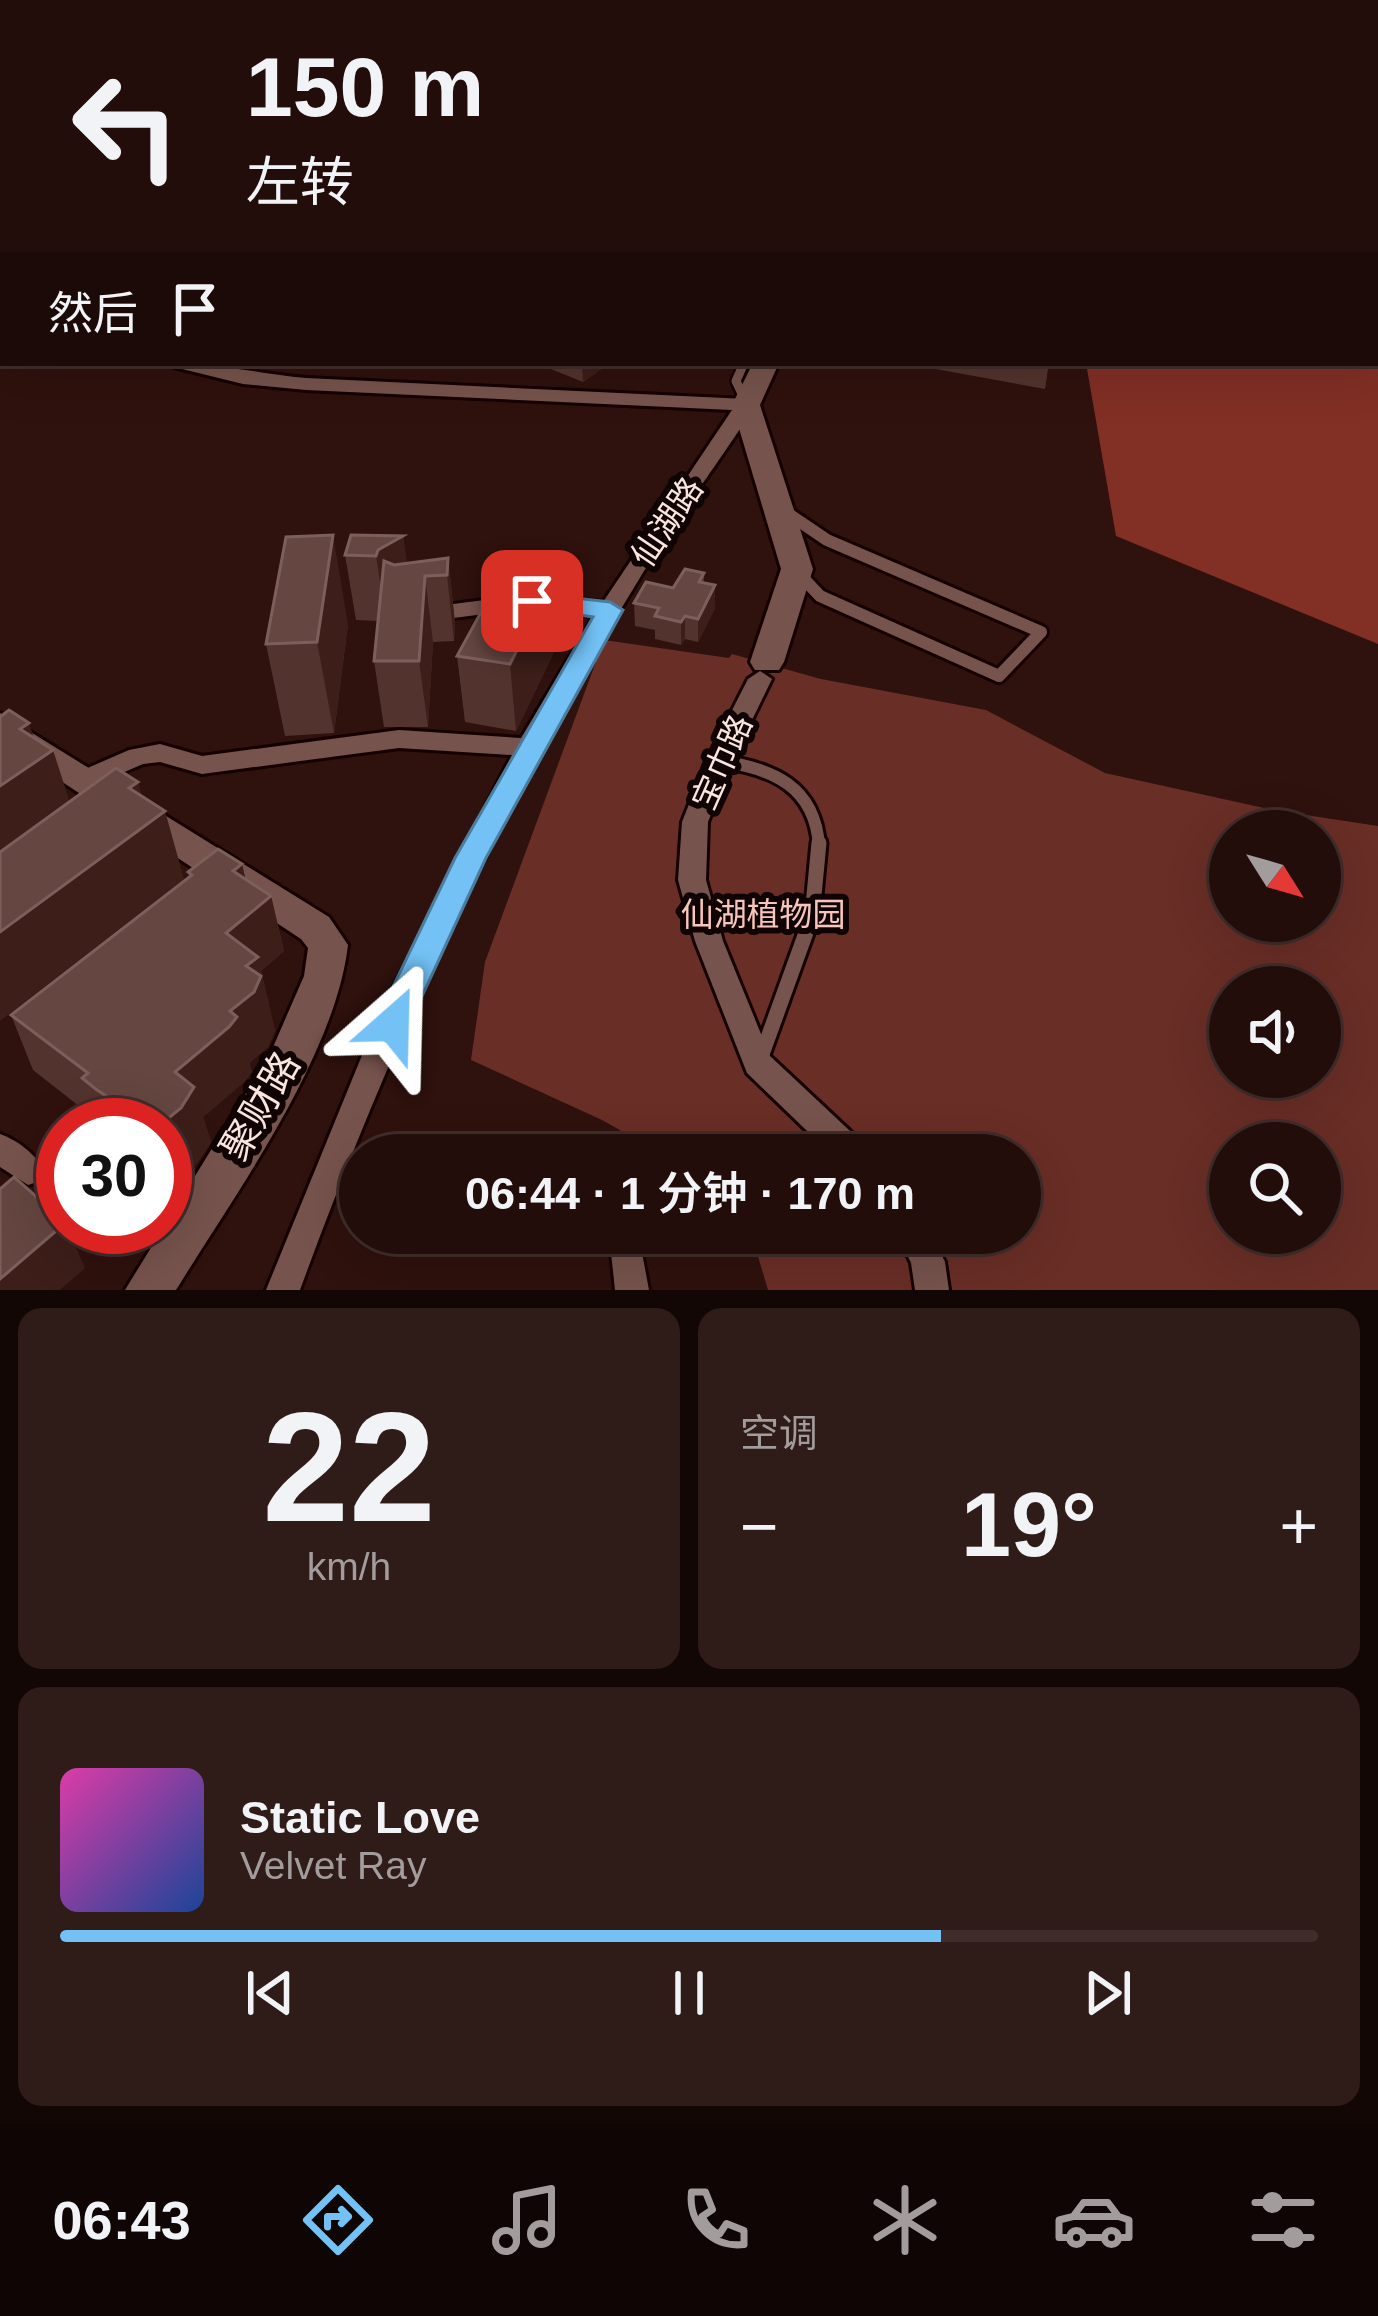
<!DOCTYPE html>
<html lang="zh">
<head>
<meta charset="utf-8">
<style>
  :root { --surface:#230d0a; --page:#2f1b18; --text:#f1f3f6; --muted:#a39c9c; --line:#402d2b; --accent:#73c1f5 }
  body { margin:0; font-family:Helvetica,"Noto Sans SC",sans-serif; background:var(--page); color:var(--text); height:100vh; display:flex; flex-direction:column; font-size:45px; white-space:nowrap }
  * { box-sizing:border-box; margin:0 }
  p { font-size:39px; color:var(--muted) }
  .icon { flex:none; width:66px; height:66px; fill:none; stroke:currentColor; stroke-width:2; stroke-linecap:round; stroke-linejoin:round }
  .map { position:relative; height:1290px; overflow:hidden }
  .drawer { display:flex; flex-direction:column; gap:18px; padding:18px; background:#130706; flex:1 }
  .drawer>* { flex:none }
  .guide { position:absolute; left:0px; top:0px; width:1380px; height:366px; box-shadow:0 12px 48px #0002,0 0 0 3px var(--line); background:#230d0a; color:var(--text); overflow:hidden }
  .needle { width:78px; rotate:127deg }
  .tools { position:absolute; left:1209px; top:810px; display:grid; gap:24px }
  .tools a { display:grid; place-items:center; width:132px; height:132px; border-radius:50%; background:var(--surface); box-shadow:0 12px 48px #0002,0 0 0 3px var(--line); font-size:60px }
  .speed { position:absolute; left:36px; top:1098px; display:flex; gap:24px; font-size:60px; font-weight:700; text-align:center }
  .speed>* { display:grid; place-content:center; width:156px; height:156px; border-radius:50%; background:var(--surface); box-shadow:0 12px 48px #0002,0 0 0 3px var(--line); line-height:1 }
  .speed .limit { border:18px solid #d22; background:#fff; color:#111 }
  .pin { position:absolute; display:grid; place-items:center; width:102px; height:102px; color:#fff; margin:-51px; border-radius:24px; box-shadow:0 6px 18px #0006 }
  .me { position:absolute; width:132px; margin:-66px; rotate:25deg; stroke-linejoin:round; filter:drop-shadow(0 0 9px #0008) }
  .turn { display:flex; align-items:center; gap:42px; height:252px; padding:0 48px; font-size:54px }
  .turn .icon { width:156px; height:156px; stroke-width:2.5 }
  .turn b { display:block; font-size:84px; line-height:102px }
  .then { display:flex; align-items:center; height:114px; padding:0 48px; background:#0003; gap:24px; font-size:45px }
  .big { font-size:90px; font-weight:600; line-height:1.1 }
  .drawer .tile { flex:1; display:flex; flex-direction:column; justify-content:center; gap:18px; min-width:0; padding:0 42px; border-radius:24px; background:var(--page) }
  .drawer .dial { align-items:center; gap:0 }
  .dial b { font-size:156px; line-height:1 }
  .song { display:flex; align-items:center; gap:36px }
  .cover { width:144px; height:144px; border-radius:18px; background:linear-gradient(135deg,hsl(320 70% 55%),hsl(220 70% 35%)) }
  .played { height:12px; border-radius:6px; background:linear-gradient(90deg,var(--accent) 70%,var(--line) 70%) }
  .keys { display:flex; justify-content:space-around; direction:ltr }
  .heat { display:flex; justify-content:space-between; align-items:center; font-size:66px; direction:ltr }
  .drawer .tiles { flex:1; display:grid; gap:18px; grid-template-columns:1fr 1fr }
  .tile:last-child { grid-column:span 2 }
  .trip { position:absolute; left:339px; top:1134px; width:702px; height:120px; border-radius:60px; background:var(--surface); box-shadow:0 12px 48px #0002,0 0 0 3px var(--line); font-weight:600; line-height:120px; text-align:center }
  .menu { display:flex; height:192px; justify-content:space-around; align-items:center; background:#0e0504; color:var(--muted) }
  .menu .icon { width:84px; height:84px }
  .menu .current { color:var(--accent) }
  .menu b { font-size:54px; color:var(--text) }
  .map>svg:first-child { display:block }
  .green { fill:#692e26; fill-rule:evenodd }
  .forest { fill:#822f25 }
  .lines { fill:none; stroke-linecap:round; stroke-linejoin:round }
  .lane-far2-casing { stroke:#150000; stroke-width:14 }
  .lane-far1-casing { stroke:#150000; stroke-width:18 }
  .lane-casing { stroke:#150000; stroke-width:21 }
  .street-casing { stroke:#150000; stroke-width:6 }
  .secondary-casing { stroke:#150000; stroke-width:6 }
  .lane-far2 { stroke:#77534d; stroke-width:9 }
  .lane-far1 { stroke:#77534d; stroke-width:12 }
  .lane { stroke:#77534d; stroke-width:15 }
  .street { fill:#77534d; fill-rule:evenodd }
  .secondary { fill:#77534d; fill-rule:evenodd }
  .wall { fill:#53332e }
  .shaded-wall { fill:#3d1e19 }
  .building { fill:#654641; stroke:#7c5f5a; stroke-width:3 }
  .route { fill:#73c1f5; stroke:#4b7d9f; stroke-width:3 }
  .labels { text-anchor:middle; dominant-baseline:central; stroke-width:12; stroke-linejoin:round; paint-order:stroke }
  .street-label { font-size:33px; fill:#fae4e0; stroke:#0f0403 }
  .park-label { font-size:33px; fill:#f7c5bc; stroke:#0f0403 }
  .near-street-label { font-size:39px; fill:#fae4e0; stroke:#0f0403 }
</style>
</head>
<body>
<div class="map">
<svg width="1378" height="1290" viewBox="0 0 1378 1290">
  <rect width="100%" height="100%" fill="#2f110d"/>
  <!-- green -->
  <path class="green" d="M604,640L729,658L732,654L821,679L986,710L1105,773L1273,810L1378,826V1290H768L751,1233H1020V1155H664L602,1120L471,1060L485,962ZM1230,831H1320V921H1230ZM1230,987H1320V1077H1230ZM1230,1143H1320V1233H1230Z"/>
  <!-- forest -->
  <polygon class="forest" points="1226,0 1378,0 1378,644 1116,536 1086,363 1377,363 1377,3 1207,3"/>
  <g class="lines">
    <defs>
      <polyline id="lane-far2" points="744,363 736,381 745,400"/>
      <g id="lane-far1">
        <polyline points="787,513 827,540 1041,632 999,676 820,596 800,575"/>
        <path d="M719,761C772,768 815,786 819,846"/>
      </g>
      <polyline id="lane" points="761,1057 812,916 819,843"/>
      <g id="street">
        <polygon points="885,0 899,0 883,3"/>
        <polygon points="3,245 3,260 0,260 0,246"/>
        <rect x="0" y="293" width="3" height="10"/>
        <path d="M171,363C216,363 261,374 306,378L746,399L756,405C719,461 680,515 644,571C505,797 392,1038 300,1290H266L376,1021L512,755L399,748L202,774L160,762L143,764L85,789L76,787L72,780L76,773L129,750L160,744L202,756L399,730L521,738L594,616L532,608L422,622L410,615L422,608L532,594L603,602L732,410L306,390L243,384L174,367Z"/>
        <polygon points="760,671 772,679 732,761 708,822 706,880 723,941 770,1056 865,1145 870,1155 832,1155 747,1073 695,941 678,880 682,822 706,761 748,679"/>
        <path d="M0,1134C17,1140 36,1154 44,1171L40,1181L28,1185L0,1167Z"/>
        <polygon points="897,1233 931,1233 945,1262 949,1290 915,1290 911,1263"/>
        <polygon points="628,1237 640,1242 649,1290 615,1290 611,1253 616,1242"/>
      </g>
      <g id="secondary">
        <rect x="994" y="0" width="18" height="3"/>
        <polygon points="3,92 3,104 0,105 0,93"/>
        <polygon points="753,363 779,363 760,405 813,569 784,662 779,670 755,670 750,662 781,569 732,405"/>
        <path d="M0,713L329,917L348,945C335,1057 235,1194 176,1290H125L270,1054L304,976L308,948L301,939L0,741Z"/>
      </g>
    </defs>
    <!-- lane-far2 casing -->
    <use href="#lane-far2" class="lane-far2-casing"/>
    <!-- lane-far1 casing -->
    <use href="#lane-far1" class="lane-far1-casing"/>
    <!-- lane casing -->
    <use href="#lane" class="lane-casing"/>
    <!-- street casing -->
    <use href="#street" class="street-casing"/>
    <!-- secondary casing -->
    <use href="#secondary" class="secondary-casing"/>
    <!-- lane-far2 -->
    <use href="#lane-far2" class="lane-far2"/>
    <!-- lane-far1 -->
    <use href="#lane-far1" class="lane-far1"/>
    <!-- lane -->
    <use href="#lane" class="lane"/>
    <!-- street -->
    <use href="#street" class="street"/>
    <!-- secondary -->
    <use href="#secondary" class="secondary"/>
  </g>
  <!-- wall -->
  <g class="wall">
    <polygon points="170,0 869,0 866,3 162,3"/>
    <polygon points="536,363 610,363 583,382"/>
    <polygon points="931,363 1049,363 1045,389 930,368"/>
    <polygon points="403,536 407,564 448,558 455,623 454,641 433,642 428,727 384,727 374,661 378,621 356,620 345,555"/>
    <polygon points="704,573 704,583 715,608 698,642 685,639 681,645 655,639 655,630 635,626 634,603 673,588"/>
    <polygon points="568,623 516,731 465,722 457,656"/>
    <polygon points="348,624 334,733 285,736 266,644"/>
    <polygon points="242,864 245,879 271,896 284,951 261,971 275,1031 268,1047 249,1063 252,1072 244,1082 203,1117 211,1142 198,1162 175,1183 165,1176 165,1125 100,1125 98,1121 33,1070 11,1015 189,877 188,872"/>
  </g>
  <!-- shaded-wall -->
  <g class="shaded-wall">
    <polygon points="116,0 134,0 135,3 108,3"/>
    <polygon points="330,0 428,0 428,3 323,3"/>
    <polygon points="811,0 869,0 866,3 811,3"/>
    <polygon points="3,31 3,60 0,61 0,32"/>
    <polygon points="3,139 3,188 0,190 0,140"/>
    <polygon points="582,363 610,363 583,382"/>
    <polygon points="333,535 348,624 334,733 317,642"/>
    <polygon points="403,536 412,600 386,621 376,556 378,550"/>
    <polygon points="448,558 455,623 454,641 447,575"/>
    <polygon points="564,558 568,623 516,731 510,664"/>
    <polygon points="425,576 433,642 428,727 419,661"/>
    <polygon points="715,585 715,608 698,642 698,619"/>
    <polygon points="685,616 685,639 681,645 681,622"/>
    <polygon points="29,723 41,759 53,750 75,818 0,871 0,786 20,729"/>
    <polygon points="138,782 149,822 165,811 184,879 0,1021 0,932 129,788"/>
    <polygon points="242,864 253,911 271,896 284,951 261,971 275,1031 268,1047 249,1063 252,1072 244,1082 203,1117 211,1142 198,1162 175,1183 165,1154 165,1125 160,1125 175,1072 230,1011 226,933 233,871"/>
    <polygon points="63,1225 63,1227 67,1227 85,1268 60,1290 0,1290 0,1279"/>
  </g>
  <!-- building -->
  <g class="building">
    <polygon points="0,0 116,0 108,3 3,3 3,31 0,32"/>
    <polygon points="170,0 330,0 323,3 299,1 295,3 162,3"/>
    <polygon points="467,0 833,0 840,3 460,3"/>
    <polygon points="930,0 973,0 971,3 928,3"/>
    <polygon points="0,123 3,124 3,139 0,140"/>
    <polygon points="333,535 317,642 266,644 286,537"/>
    <polygon points="351,535 403,536 378,550 376,556 345,555"/>
    <polygon points="514,552 564,558 510,664 457,656"/>
    <polygon points="448,558 447,575 425,576 419,661 374,661 384,561 394,565"/>
    <polygon points="685,569 704,573 699,582 715,585 698,619 685,616 681,622 655,616 659,608 634,603 646,582 673,588"/>
    <polygon points="9,710 29,723 20,729 53,750 0,786 0,717"/>
    <polygon points="116,768 138,782 129,788 165,811 0,932 0,852"/>
    <polygon points="218,849 242,864 233,871 271,896 226,933 258,957 246,966 261,976 254,992 230,1011 237,1017 229,1027 175,1072 194,1087 181,1108 160,1125 151,1125 97,1090 82,1078 88,1073 11,1015 192,875 188,872"/>
    <polygon points="14,1177 63,1220 63,1225 0,1279 0,1189"/>
  </g>
  <!-- route -->
  <polygon class="route" points="532,593 610,602 623,610 486,858 405,1033 393,1038 381,1033 375,1024 455,858 593,617 523,607 519,601 523,595"/>
  <g class="labels">
    <!-- street labels -->
    <g class="street-label">
      <text transform="translate(667 522) rotate(-56)">仙湖路</text>
      <text transform="translate(722 762) rotate(-66)">宝巾路</text>
    </g>
    <!-- park labels -->
    <g class="park-label">
      <text x="763" y="914">仙湖植物园</text>
    </g>
    <!-- near-street labels -->
    <g class="near-street-label">
      <text transform="translate(260 1106) rotate(-60)">聚财路</text>
    </g>
  </g>
</svg>
<div class="tools">
<a><svg class="needle" viewBox="-14 -14 28 28"><path d="M0-13l5 13h-10z" fill="#e53935"/><path d="M0 13l5-13h-10z" fill="#a39c9c"/></svg></a>
<a><svg class="icon" aria-label="sound" viewBox="0 0 24 24"><path d="M4 9h4l5-4v14l-5-4H4zM17 9q2 3 0 6"/></svg></a>
<a><svg class="icon" aria-label="search" viewBox="0 0 24 24"><circle cx="10" cy="10" r="6"/><path d="M15 15l6 6"/></svg></a>
</div>
<div class="speed"><div class="limit">30</div></div>
<div class="pin" style="left:532px;top:601px;background:#d93025"><svg class="icon" aria-label="arrive" viewBox="0 0 24 24"><path d="M6 21V4h12l-3 4 3 4H6"/></svg></div>
<svg class="me" style="left:393px;top:1024px" viewBox="-20 -20 40 40"><path d="M0-17L14 15 0 8-14 15z" fill="#73c1f5" stroke="#fff" stroke-width="4"/></svg>
<div class="trip">06:44 · 1 分钟 · 170 m</div>
<div class="guide">
<div class="turn"><svg class="icon" aria-label="left" viewBox="0 0 24 24"><path d="M17 20v-9H6M10 6l-5 5 5 5"/></svg><div><b>150 m</b>左转</div></div>
<div class="then">然后<svg class="icon" aria-label="arrive" viewBox="0 0 24 24"><path d="M6 21V4h12l-3 4 3 4H6"/></svg></div>
</div>
</div>
<section class="drawer">
<div class="tiles">
<div class="tile dial"><b>22</b><p>km/h</p></div>
<div class="tile"><p>空调</p>
<div class="heat"><a>−</a><b class="big">19°</b><a>+</a></div>
</div>
<div class="tile">
<div class="song"><i class="cover"></i><div><b>Static Love</b><p>Velvet Ray</p></div></div>
<div class="played"></div>
<div class="keys"><svg class="icon" aria-label="previous" viewBox="0 0 24 24"><path d="M18 5L8 12l10 7zM5 5v14"/></svg><svg class="icon" aria-label="pause" viewBox="0 0 24 24"><path d="M8 5v14M16 5v14"/></svg><svg class="icon" aria-label="next" viewBox="0 0 24 24"><path d="M6 5l10 7-10 7zM19 5v14"/></svg></div>
</div>
</div>
</section>
<nav class="menu">
<b>06:43</b>
<svg class="icon current" aria-label="directions" viewBox="0 0 24 24"><path d="M12 3l9 9-9 9-9-9zM9 14v-3h6M13 9l2 2-2 2"/></svg>
<svg class="icon" aria-label="music" viewBox="0 0 24 24"><path d="M9 18V5l10-2v13"/><circle cx="6" cy="18" r="3"/><circle cx="16" cy="16" r="3"/></svg>
<svg class="icon" aria-label="phone" viewBox="0 0 24 24"><path d="M5 4h4l2 5-3 2q2 4 5 5l2-3 5 2v4C11 20 4 13 5 4z"/></svg>
<svg class="icon" aria-label="climate" viewBox="0 0 24 24"><path d="M12 3v18M4 7l16 10M4 17L20 7"/></svg>
<svg class="icon" aria-label="car" viewBox="0 0 24 24"><path d="M5 17H2v-5l4-1 3-4h7l3 4 3 1v5h-3M9 17h6M6 11h13"/><circle cx="7" cy="17" r="2"/><circle cx="17" cy="17" r="2"/></svg>
<svg class="icon" aria-label="filters" viewBox="0 0 24 24"><path d="M4 7h16M4 17h16"/><circle cx="9" cy="7" r="2"/><circle cx="15" cy="17" r="2"/></svg>
</nav>
</body>
</html>
